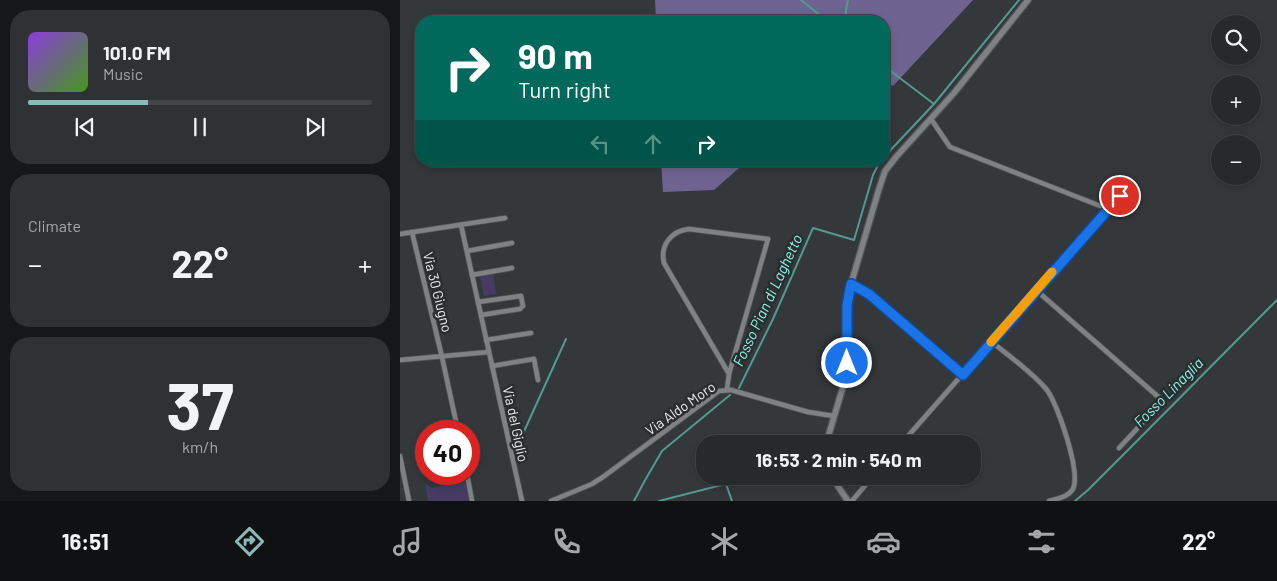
<!DOCTYPE html>
<html lang="en">
<head>
<meta charset="utf-8">
<style>
  :root { --surface:#272a2c; --page:#2f3234; --text:#f1f3f6; --muted:#a4a7a9; --line:#434648; --accent:#8bbbb9 }
  body { margin:0; font-family:Barlow,sans-serif; background:var(--page); color:var(--text); height:100vh; display:flex; flex-direction:column; font-size:19px; white-space:nowrap }
  * { box-sizing:border-box; margin:0 }
  p { font-size:16px; color:var(--muted) }
  .icon { flex:none; width:28px; height:28px; fill:none; stroke:currentColor; stroke-width:2; stroke-linecap:round; stroke-linejoin:round }
  .map { position:relative; flex:1; overflow:hidden }
  .drawer { display:flex; flex-direction:column; gap:10px; padding:10px; background:#151718; width:400px }
  .drawer>* { flex:none }
  .banner { position:absolute; left:15px; top:15px; width:475px; height:152px; border-radius:20px; box-shadow:0 2px 8px #0003,0 0 0 1px var(--line); background:#00695c; color:#fff; overflow:hidden }
  .controls { position:absolute; left:811px; top:15px; display:grid; gap:10px }
  .controls a { display:grid; place-items:center; width:50px; height:50px; border-radius:50%; background:var(--surface); box-shadow:0 2px 8px #0003,0 0 0 1px var(--line); font-size:25px }
  .speed { position:absolute; left:15px; top:420px; display:flex; gap:10px; font-size:25px; font-weight:700; text-align:center }
  .speed>* { display:grid; place-content:center; width:65px; height:65px; border-radius:50%; background:var(--surface); box-shadow:0 2px 8px #0003,0 0 0 1px var(--line); line-height:1 }
  .speed .limit { border:8px solid #d22; background:#fff; color:#111 }
  .pin { position:absolute; display:grid; place-items:center; width:42px; height:42px; color:#fff; margin:-21px; border:2px solid #fff; border-radius:50%; box-shadow:0 1px 5px #0007 }
  .me { position:absolute; width:55px; margin:-28px; rotate:0deg; stroke-linejoin:round; filter:drop-shadow(0 0 4px #0008) }
  .turn { display:flex; align-items:center; gap:18px; height:105px; padding:0 20px; font-size:22px }
  .turn .icon { width:65px; height:65px; stroke-width:2.5 }
  .turn b { display:block; font-size:35px; line-height:42px }
  .lanes { display:flex; align-items:center; height:48px; padding:0 20px; background:#0003; justify-content:center; gap:25px; direction:ltr }
  .lanes .off { opacity:.35 }
  .big { font-size:38px; font-weight:700; line-height:1.1 }
  .drawer .tile { flex:1; display:flex; flex-direction:column; justify-content:center; gap:8px; min-width:0; padding:0 18px; border-radius:20px; background:var(--page) }
  .drawer .dial { align-items:center; gap:0 }
  .dial b { font-size:65px; line-height:1 }
  .song { display:flex; align-items:center; gap:15px }
  .cover { width:60px; height:60px; border-radius:8px; background:linear-gradient(135deg,hsl(270 70% 55%),hsl(100 70% 35%)) }
  .played { height:5px; border-radius:2px; background:linear-gradient(90deg,var(--accent) 35%,var(--line) 35%) }
  .keys { display:flex; justify-content:space-around; direction:ltr }
  .heat { display:flex; justify-content:space-between; align-items:center; font-size:28px; direction:ltr }
  .trip { position:absolute; left:296px; top:435px; width:285px; height:50px; border-radius:20px; background:var(--surface); box-shadow:0 2px 8px #0003,0 0 0 1px var(--line); font-weight:700; line-height:50px; text-align:center }
  .dock { display:flex; height:80px; justify-content:space-around; align-items:center; background:#101112; color:var(--muted) }
  .dock .icon { width:35px; height:35px }
  .dock .active { color:var(--accent) }
  .dock b { font-size:22px; color:var(--text) }
  main { display:flex; flex:1; min-height:0 }
  .map>svg:first-child { display:block }
  .green { fill:#463b62 }
  .forest { fill:#6f6391 }
  .lines { fill:none; stroke-linecap:round; stroke-linejoin:round }
  .stream { stroke:#54998f; stroke-width:2 }
  .minor-casing { stroke:#525557; stroke-width:6 }
  .tertiary-casing { stroke:#525557; stroke-width:8 }
  .minor { stroke:#7e8285; stroke-width:4.5 }
  .tertiary { stroke:#7e8285; stroke-width:5.5 }
  .route-casing { stroke:#114b97; stroke-width:12 }
  .route { stroke:#1a73e8; stroke-width:9 }
  .slow { stroke:#f59e0b; stroke-width:9 }
  .labels { text-anchor:middle; dominant-baseline:central; stroke-width:5; stroke-linejoin:round; paint-order:stroke }
  .street-label { font-size:14px; fill:#ebedef; stroke:#2a2e30 }
  .water-label { font-size:15px; font-style:italic; fill:#8bf6e6; stroke:#2a2e30 }
</style>
</head>
<body>
<main>
<section class="drawer">
<div class="tile">
<div class="song"><i class="cover"></i><div><b>101.0 FM</b><p>Music</p></div></div>
<div class="played"></div>
<div class="keys"><svg class="icon" aria-label="previous" viewBox="0 0 24 24"><path d="M18 5L8 12l10 7zM5 5v14"/></svg><svg class="icon" aria-label="pause" viewBox="0 0 24 24"><path d="M8 5v14M16 5v14"/></svg><svg class="icon" aria-label="next" viewBox="0 0 24 24"><path d="M6 5l10 7-10 7zM19 5v14"/></svg></div>
</div>
<div class="tile"><p>Climate</p>
<div class="heat"><a>−</a><b class="big">22°</b><a>+</a></div>
</div>
<div class="tile dial"><b>37</b><p>km/h</p></div>
</section>
<div class="map">
<svg width="877" height="501" viewBox="0 0 877 501">
  <rect width="100%" height="100%" fill="#34383a"/>
  <!-- green -->
  <g class="green">
    <polygon points="93,274 96,294 84,296 80,277"/>
    <polygon points="59,474 64,474 69,501 28,501 25,483 32,488 54,482"/>
  </g>
  <!-- forest -->
  <g class="forest">
    <polygon points="255,0 573,0 493,86 484,82 484,21 256,21"/>
    <polygon points="261,161 347,161 314,190 263,192"/>
  </g>
  <g class="lines">
    <!-- stream -->
    <g class="stream">
      <polyline points="401,0 427,21"/>
      <polyline points="445,21 446,10 448,0"/>
      <polyline points="484,66 534,104"/>
      <polyline points="484,157 534,104 619,0"/>
      <polyline points="339,388 373,319 413,228 454,240 473,175 480,161"/>
      <polyline points="114,446 121,438 166,339"/>
      <polyline points="326,484 332,501"/>
      <polyline points="234,501 244,482 262,451 330,395"/>
      <polyline points="259,501 357,476"/>
      <polyline points="675,501 688,490 729,449 877,300"/>
    </g>
    <defs>
      <g id="minor">
        <polyline points="531,119 550,147 708,209"/>
        <polyline points="61,225 122,501"/>
        <polyline points="12,232 42,357 58,431"/>
        <polyline points="0,234 105,218"/>
        <polyline points="67,251 112,243"/>
        <polyline points="72,275 112,268"/>
        <polyline points="451,284 469,295 563,375"/>
        <polyline points="636,290 763,401 719,448"/>
        <polyline points="78,302 121,296 123,306 120,309 81,315"/>
        <polyline points="86,340 131,333"/>
        <path d="M592,342C610,357 632,372 647,390C658,405 681,472 673,489C668,497 657,499 649,501"/>
        <polyline points="0,360 89,352"/>
        <polyline points="92,366 134,359 138,380"/>
        <path d="M327,389L329,374L368,239L289,229C271,231 260,245 264,263L329,374"/>
        <polyline points="501,444 731,183"/>
        <polyline points="0,456 9,501"/>
        <polyline points="67,474 72,501"/>
        <polyline points="151,501 192,484 203,477 319,391 331,390 408,412 434,416"/>
        <polyline points="452,501 473,476"/>
      </g>
      <g id="tertiary">
        <polyline points="426,444 445,380 447,363 447,305 451,284 479,189 485,171 496,157 554,93 628,0"/>
        <polyline points="431,476 448,501"/>
      </g>
    </defs>
    <!-- minor casing -->
    <use href="#minor" class="minor-casing"/>
    <!-- tertiary casing -->
    <use href="#tertiary" class="tertiary-casing"/>
    <!-- minor -->
    <use href="#minor" class="minor"/>
    <!-- tertiary -->
    <use href="#tertiary" class="tertiary"/>
  </g>
  <g class="lines">
    <defs>
      <polyline id="route" points="447,363 447,305 451,284 469,294 563,375 720,196"/>
    </defs>
    <!-- route casing -->
    <use href="#route" class="route-casing"/>
    <!-- route -->
    <use href="#route" class="route"/>
    <!-- slow -->
    <polyline class="slow" points="591,342 652,272"/>
  </g>
  <g class="labels">
    <!-- street labels -->
    <g class="street-label">
      <text transform="translate(38 292) rotate(76)">Via 30 Giugno</text>
      <text transform="translate(280 408) rotate(-35)">Via Aldo Moro</text>
      <text transform="translate(116 424) rotate(78)">Via del Giglio</text>
    </g>
    <!-- water labels -->
    <g class="water-label">
      <text transform="translate(367 300) rotate(-65)">Fosso Pian di Laghetto</text>
      <text transform="translate(768 392) rotate(-45)">Fosso Linaglia</text>
    </g>
  </g>
</svg>
<div class="controls">
<a><svg class="icon" aria-label="search" viewBox="0 0 24 24"><circle cx="10" cy="10" r="6"/><path d="M15 15l6 6"/></svg></a>
<a>+</a>
<a>−</a>
</div>
<div class="speed"><div class="limit">40</div></div>
<div class="pin" style="left:720px;top:196px;background:#d93025"><svg class="icon" aria-label="arrive" viewBox="0 0 24 24"><path d="M6 21V4h12l-3 4 3 4H6"/></svg></div>
<svg class="me" style="left:447px;top:363px" viewBox="-20 -20 40 40"><circle r="17" fill="#1a73e8" stroke="#fff" stroke-width="3"/><path d="M0-11L8 9 0 5-8 9z" fill="#fff"/></svg>
<div class="trip">16:53 · 2 min · 540 m</div>
<div class="banner">
<div class="turn"><svg class="icon" aria-label="right" viewBox="0 0 24 24"><path d="M7 20v-9h11M14 6l5 5-5 5"/></svg><div><b>90 m</b>Turn right</div></div>
<div class="lanes"><svg class="icon off" aria-label="left" viewBox="0 0 24 24"><path d="M17 20v-9H6M10 6l-5 5 5 5"/></svg><svg class="icon off" aria-label="ahead" viewBox="0 0 24 24"><path d="M12 20V5M6 11l6-6 6 6"/></svg><svg class="icon" aria-label="right" viewBox="0 0 24 24"><path d="M7 20v-9h11M14 6l5 5-5 5"/></svg></div>
</div>
</div>
</main>
<nav class="dock">
<b>16:51</b>
<svg class="icon active" aria-label="directions" viewBox="0 0 24 24"><path d="M12 3l9 9-9 9-9-9zM9 14v-3h6M13 9l2 2-2 2"/></svg>
<svg class="icon" aria-label="music" viewBox="0 0 24 24"><path d="M9 18V5l10-2v13"/><circle cx="6" cy="18" r="3"/><circle cx="16" cy="16" r="3"/></svg>
<svg class="icon" aria-label="phone" viewBox="0 0 24 24"><path d="M5 4h4l2 5-3 2q2 4 5 5l2-3 5 2v4C11 20 4 13 5 4z"/></svg>
<svg class="icon" aria-label="climate" viewBox="0 0 24 24"><path d="M12 3v18M4 7l16 10M4 17L20 7"/></svg>
<svg class="icon" aria-label="car" viewBox="0 0 24 24"><path d="M5 17H2v-5l4-1 3-4h7l3 4 3 1v5h-3M9 17h6M6 11h13"/><circle cx="7" cy="17" r="2"/><circle cx="17" cy="17" r="2"/></svg>
<svg class="icon" aria-label="filters" viewBox="0 0 24 24"><path d="M4 7h16M4 17h16"/><circle cx="9" cy="7" r="2"/><circle cx="15" cy="17" r="2"/></svg>
<b>22°</b>
</nav>
</body>
</html>
